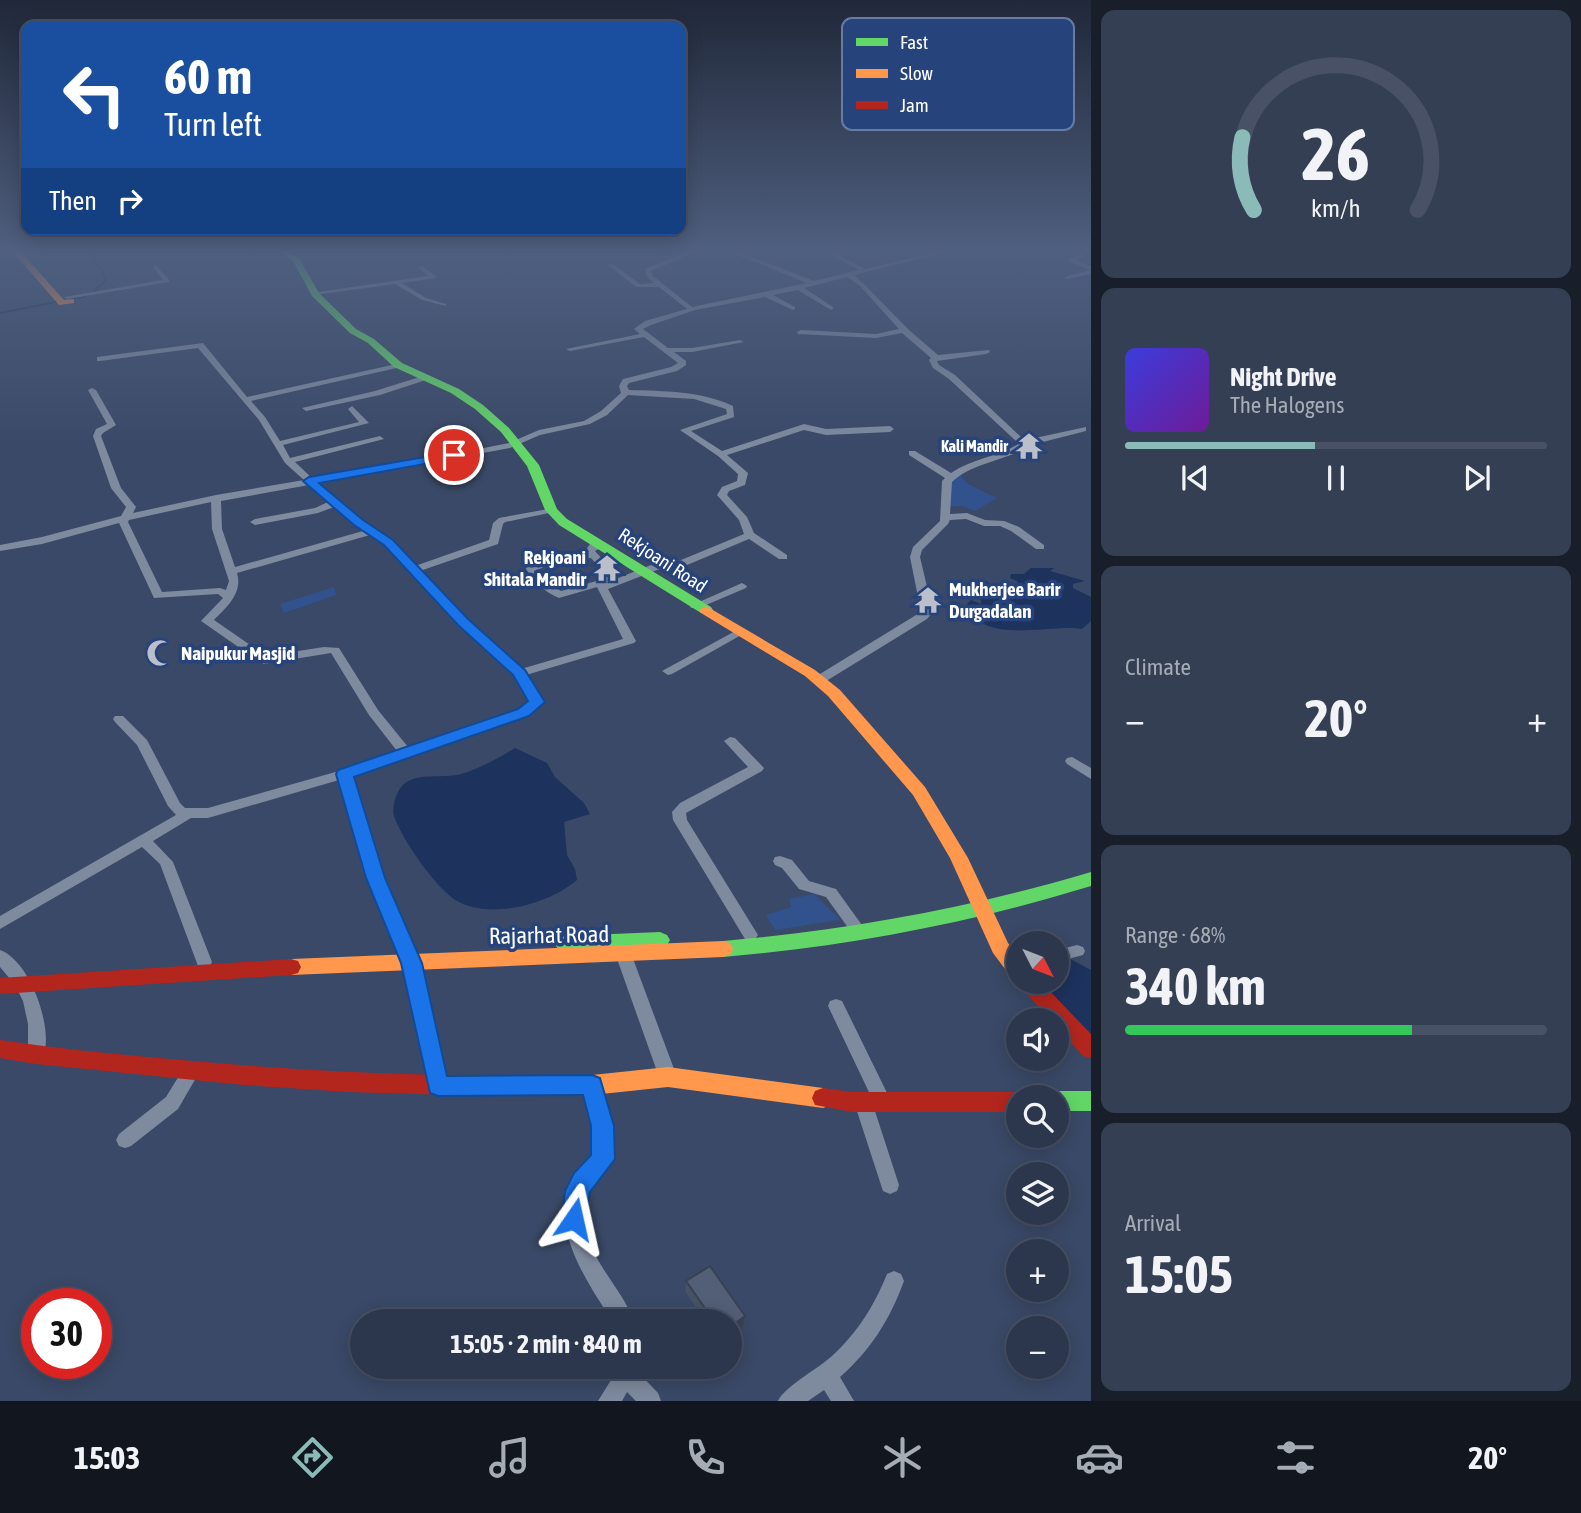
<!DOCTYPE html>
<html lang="en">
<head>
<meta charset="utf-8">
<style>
  :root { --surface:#2c374d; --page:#343f54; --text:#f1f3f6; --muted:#a6acb6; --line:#485165; --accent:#8bbbb9 }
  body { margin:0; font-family:"Asap Condensed",sans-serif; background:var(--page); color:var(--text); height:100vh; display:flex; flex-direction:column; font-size:26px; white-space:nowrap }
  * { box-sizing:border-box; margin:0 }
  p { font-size:23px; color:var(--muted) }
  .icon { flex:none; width:38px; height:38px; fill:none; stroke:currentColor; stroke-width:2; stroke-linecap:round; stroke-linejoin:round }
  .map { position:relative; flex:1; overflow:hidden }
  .details { display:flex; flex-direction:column; gap:10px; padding:10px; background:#181e2a; width:490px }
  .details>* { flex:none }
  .top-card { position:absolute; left:21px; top:21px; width:665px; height:214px; border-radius:14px; box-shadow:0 4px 18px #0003,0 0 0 2px var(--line); background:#1a4fa0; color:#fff; overflow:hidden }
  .needle { width:46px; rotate:132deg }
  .controls { position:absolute; left:1006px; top:931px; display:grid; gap:14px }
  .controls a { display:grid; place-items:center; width:63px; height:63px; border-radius:50%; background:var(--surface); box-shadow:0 4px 18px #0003,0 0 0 2px var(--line); font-size:35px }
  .speed { position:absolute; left:21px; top:1288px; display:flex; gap:14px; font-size:35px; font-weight:700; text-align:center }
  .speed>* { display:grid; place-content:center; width:91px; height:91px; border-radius:50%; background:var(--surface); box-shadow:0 4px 18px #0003,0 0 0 2px var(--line); line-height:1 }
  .speed .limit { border:10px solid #d22; background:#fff; color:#111 }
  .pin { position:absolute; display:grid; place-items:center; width:60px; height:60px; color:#fff; margin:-30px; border:4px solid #fff; border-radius:50%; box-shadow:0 2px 7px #0007 }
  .me { position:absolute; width:77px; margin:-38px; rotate:11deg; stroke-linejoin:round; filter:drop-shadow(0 0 5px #0008) }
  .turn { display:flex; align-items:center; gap:24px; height:147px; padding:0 28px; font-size:32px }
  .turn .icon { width:91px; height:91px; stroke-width:2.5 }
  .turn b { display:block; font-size:49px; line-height:60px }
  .then { display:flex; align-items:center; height:66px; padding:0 28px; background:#0003; gap:14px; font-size:26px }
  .big { font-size:52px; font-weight:700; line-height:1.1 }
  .details .tile { flex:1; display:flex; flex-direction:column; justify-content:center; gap:10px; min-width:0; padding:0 24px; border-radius:14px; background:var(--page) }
  .details .dial { align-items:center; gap:0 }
  .dial svg { height:182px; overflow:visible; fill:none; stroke:var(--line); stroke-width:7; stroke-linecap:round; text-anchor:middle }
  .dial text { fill:var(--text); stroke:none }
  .song { display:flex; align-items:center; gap:21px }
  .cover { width:84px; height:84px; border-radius:10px; background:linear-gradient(135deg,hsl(240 70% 55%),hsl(280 70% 35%)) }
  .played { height:7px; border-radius:4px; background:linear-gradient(90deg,var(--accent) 45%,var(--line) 45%) }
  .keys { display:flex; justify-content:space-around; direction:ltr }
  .heat { display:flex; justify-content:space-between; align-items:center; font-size:38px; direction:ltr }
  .charge { height:10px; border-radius:5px; background:linear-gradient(90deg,#34c759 68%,var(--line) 0) }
  .trip { position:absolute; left:350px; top:1309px; width:392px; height:70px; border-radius:35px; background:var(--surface); box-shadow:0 4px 18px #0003,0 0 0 2px var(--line); font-weight:700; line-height:70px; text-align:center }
  .menu { display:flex; height:112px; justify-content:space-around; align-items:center; background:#12161f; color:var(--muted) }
  .menu .icon { width:49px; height:49px }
  .menu .selected { color:var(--accent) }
  .menu b { font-size:32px; color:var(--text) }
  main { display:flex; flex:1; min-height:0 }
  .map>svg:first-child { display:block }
  .green { fill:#31528d }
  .water { fill:#1d325d }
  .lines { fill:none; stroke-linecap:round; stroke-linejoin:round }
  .stream { stroke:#1d325d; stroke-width:2 }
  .street { fill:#7e8a9e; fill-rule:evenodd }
  .fast { fill:#63d668; fill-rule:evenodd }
  .slow { fill:#ff974d; fill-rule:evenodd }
  .jam { fill:#b3261e; fill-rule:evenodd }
  .wall { fill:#475266 }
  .shaded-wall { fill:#394253 }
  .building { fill:#525f77; stroke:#394253; stroke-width:2 }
  .route { fill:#1a73e8; stroke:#114b97; stroke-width:2 }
  .labels { text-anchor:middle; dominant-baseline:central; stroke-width:7; stroke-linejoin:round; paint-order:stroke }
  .far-poi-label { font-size:16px; font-weight:bold; fill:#fff; stroke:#26437b; text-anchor:end }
  .poi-label { font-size:19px; font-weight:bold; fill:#fff; stroke:#26437b; text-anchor:start }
  .street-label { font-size:19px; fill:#fff; stroke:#26437b }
  .near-street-label { font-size:23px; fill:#fff; stroke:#26437b }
  .key { fill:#26437b; stroke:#677ba3; stroke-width:2 }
  .key-label { font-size:19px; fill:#fff }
</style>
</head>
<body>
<main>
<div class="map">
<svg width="1091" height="1401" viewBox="0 0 1091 1401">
  <rect width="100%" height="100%" fill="#3a4967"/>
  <!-- green -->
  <g class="green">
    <polygon points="957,472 968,484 997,498 975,511 962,506 944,506 947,481"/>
    <polygon points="334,587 336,595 284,613 280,604"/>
    <polygon points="814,894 840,920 775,930 766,915 791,907 789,899"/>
  </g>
  <!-- water -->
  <g class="water">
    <path d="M1031,568H1054L1050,571L1085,581L1073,584V588L1091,597V621L1082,629C1051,623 981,647 967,604L971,600L981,604V599L972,590V584L979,579L988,582L1000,593L1022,590L1017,581L1010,578L1011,574H1024Z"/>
    <path d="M515,748L547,763L555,777L584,803L590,814L564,822L567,855L575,869L577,880C549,904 491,920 457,901C437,890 401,838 394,816C391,807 397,789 405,783C420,773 440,778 457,775C473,772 501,757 515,748Z"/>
    <polygon points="1070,959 1091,970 1091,1041 1033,982 1057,982 1057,962"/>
  </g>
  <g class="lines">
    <!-- stream -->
    <g class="stream">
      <polyline points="94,291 106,280 101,268 94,262 95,251"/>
      <polyline points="74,299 86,296"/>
      <polyline points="0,313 56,302"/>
    </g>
    <!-- street -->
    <g class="street">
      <path d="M690,251H698L651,271L653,276L692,307L807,283L748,259L719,251H729L752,257L814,281L859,270L824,251H831L865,269L941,251H951L854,275L864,284L909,330L938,355L989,350L990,352L986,354L937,361L939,365L955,375L1022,438H1035L1086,427V431L1035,444L1025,443V448C1001,462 972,463 952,482L950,514L967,513L985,520L1004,521L1019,527L1044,545V549H1036L1011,531L1000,526H984L966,519L950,520L948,524L922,550L920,557L933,612L927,619L823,683H815L813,680L815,677L921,612L910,557L913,547L940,521L942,481L945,478L909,455V451H915L951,473C971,459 996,457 1017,445L1016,441L949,379L933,368L929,360L931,358L902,333L876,338L798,334L797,332L801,330L876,334L899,329L860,286L847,277L804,288L833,307V309L831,310L798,290L773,295L795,307V309L793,310L765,297L695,310L651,325L643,329L668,348H692L740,340L744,342L692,352H674L686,361V365L677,371L629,383L627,386L629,390C664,391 701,391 733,406L734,417L691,431L722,451L804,424L826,429L890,426L894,429L890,432L826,435L804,430L727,455L748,473L745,485L729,491L727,495L747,517L754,533L787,555V559H779L749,539L687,565L657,570L608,589L636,641L634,643L526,675L543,702L527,715L351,776L383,878L419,963L447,1086L444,1091L438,1094L432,1091L429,1086L403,963L369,878L339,780L208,818H191L153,841L173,862L212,962L210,966L204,968L198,966L160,864L142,847L0,929V916L176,815L168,806L137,745L115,722L113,719L115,716H123L147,740L180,803L185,808H208L339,771L397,751L369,715L331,653L264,664L260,662L201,621L223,598L218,594L154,598L119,523L42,544L0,551V545L42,537L121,516L126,507L111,488L93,436L96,429L107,424L88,390L92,388L96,390L116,425L103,433L101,436L121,488L136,507L133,513L216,495L304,480L285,463L259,420L198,348L100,361H97V357L203,343L247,397L401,363V367L251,401L265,417L280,441L359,422L348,409L352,406L369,423L283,445L290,458L380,436L384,439L295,462L313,479L470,451L454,433L458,430L479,449L509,443L539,430L584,421L601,411L621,393L619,386L623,379L671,367L678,363L644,337L570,351L566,349L640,334L634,329L645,321L687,309L659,287H636L608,265L613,264L640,284L654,283L647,277L645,269ZM628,395L694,399L726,409L727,414L680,430L718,456L738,474L737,481L722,487L717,495L739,520L744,534L681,560L651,565L611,581L616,574L595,551L606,545L601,542L590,544L585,551L586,553L554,556L527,567L526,569C535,582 544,592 559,598L597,587L623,639L521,669L467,620L420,571L498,544L503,524L505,522L554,512V508L499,518L493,523L489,540L415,566L392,541L361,521L319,483L510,448L540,435L590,424L607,415ZM309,485L328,502L315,508L255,519L250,522L255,525L318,513L334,507L363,531L235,567L222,529L221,501ZM211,502L212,529L229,581L226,590L220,588L162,592L128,522L129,520ZM370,535L384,545L459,624L514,675L530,701L519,709L408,747L378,710L339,648L324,647L266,656L214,620C227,607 243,593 237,573ZM591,558L605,574L600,580L561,591L548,583L537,570L556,562Z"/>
      <polygon points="1070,251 1077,251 1085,255 1085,257 1076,260 1091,266 1091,270 1068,261 1068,259 1077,256"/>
      <polygon points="156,265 169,280 169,282 67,299 64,297 163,280 153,267"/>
      <polygon points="422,266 436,276 436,278 402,283 426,298 446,304 446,306 422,300 395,284 314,295 311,293 428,276 419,268"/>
      <polygon points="1091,270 1091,274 1067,279 1064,277"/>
      <polygon points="426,375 429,375 429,379 380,395 306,411 302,408 375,391"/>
      <polygon points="742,583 747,586 746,588 699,608 691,608 690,606"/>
      <polygon points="739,629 745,632 743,634 672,674 668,675 662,671"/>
      <polygon points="730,737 735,738 764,768 762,771 686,813 687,820 758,935 755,939 750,941 745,939 673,820 672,812 680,803 748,767 724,741"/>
      <polygon points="1072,757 1091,768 1091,779 1067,764 1065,761 1067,758"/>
      <polygon points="780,856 792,860 809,881 836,889 859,921 862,925 859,929 854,931 849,929 826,897 799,889 782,868 775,865 773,861 775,857"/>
      <polygon points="1077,945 1083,947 1085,951 1083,955 1057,962 1057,950"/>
      <path d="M0,950C30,960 56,1032 42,1060L36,1062L30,1060L28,1055V1024L23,1001L15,985L0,967Z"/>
      <polygon points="624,950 630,952 632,956 677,1077 674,1082 668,1084 662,1082 659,1077 616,956 618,952"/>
      <polygon points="836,999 842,1001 889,1097 892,1103 889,1109 883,1111 877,1109 828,1006 830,1001"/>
      <polygon points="191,1064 197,1066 200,1071 178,1109 131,1146 125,1148 119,1146 116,1140 119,1134 166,1097 185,1066"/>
      <path d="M592,1077L598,1080L601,1085C607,1108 617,1135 612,1159C611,1164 607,1169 603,1173C588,1189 582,1198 584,1220C588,1260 621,1286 634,1321H612C588,1282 548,1229 573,1181C578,1172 587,1164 594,1156V1126L583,1085L586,1080Z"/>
      <polygon points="863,1094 869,1096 872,1102 899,1185 897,1191 890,1194 883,1191 881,1185 854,1102 857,1096"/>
      <path d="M894,1271L901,1274L904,1281C890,1319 871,1350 840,1377L854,1401H831L824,1390L808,1401H778C784,1387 819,1368 832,1356C858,1332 874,1306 887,1274Z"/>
      <polygon points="619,1367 641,1367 639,1373 658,1393 661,1401 636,1401 627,1392 622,1401 598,1401"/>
    </g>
    <!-- fast -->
    <g class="fast">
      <polygon points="280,251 289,251 299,258 319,293 356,329 374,339 402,363 459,389 483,405 509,428 539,465 557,509 567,519 711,607 713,610 711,613 701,613 559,525 545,510 527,466 501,432 475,409 451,393 394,367 368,343 350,333 312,296 293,261"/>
      <path d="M1091,872V886C970,923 849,946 723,957L716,955L713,949L716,943L723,941C849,930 970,908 1091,872Z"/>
      <polygon points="660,932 667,935 670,940 667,945 660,948 565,952 558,949 555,944 558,939 565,936"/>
      <polygon points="1057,1091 1091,1091 1091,1111 1057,1111 1057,1097 1047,1097"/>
    </g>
    <!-- slow -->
    <g class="slow">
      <polygon points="12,251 20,251 64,300 74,299 74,303 59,305"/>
      <polygon points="706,606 815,670 840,690 925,787 968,858 1008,943 1018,956 1018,979 1011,977 993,953 950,858 913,795 828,696 805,676 701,613 699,610"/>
      <polygon points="723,941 730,943 733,949 730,955 723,957 291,975 284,973 281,967 284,961 291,959"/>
      <polygon points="668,1067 823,1088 831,1091 834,1098 831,1105 823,1108 668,1087 592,1095 452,1095 444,1092 441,1085 444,1078 452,1075 592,1075"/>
    </g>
    <!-- jam -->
    <g class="jam">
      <polygon points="291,959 298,961 301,967 298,973 291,975 0,994 0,978"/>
      <polygon points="1018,980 1041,982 1091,1034 1091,1058 1083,1056 1057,1027 1057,1020 1051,1020 1021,988"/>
      <path d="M0,1040C53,1048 106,1053 159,1058C257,1067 354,1074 452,1075L460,1078L463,1085L460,1092L452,1095L348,1092L244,1085L36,1064L0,1058Z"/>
      <polygon points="823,1088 852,1092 1018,1092 1027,1097 1018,1097 1018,1112 852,1112 815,1105 812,1098 815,1091"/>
    </g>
  </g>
  <!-- wall -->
  <polygon class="wall" points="686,1281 743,1326 730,1321 705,1321 685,1291"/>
  <!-- shaded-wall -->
  <polygon class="shaded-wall" points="745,1316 743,1326 730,1335 730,1327"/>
  <!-- building -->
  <polygon class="building" points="710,1266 745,1316 730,1327 730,1321 714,1321 686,1281"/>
  <!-- sky -->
  <linearGradient id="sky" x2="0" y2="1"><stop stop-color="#202839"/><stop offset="0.56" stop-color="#4f5f7f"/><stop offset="1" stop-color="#4f5f7f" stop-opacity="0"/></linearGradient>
  <rect width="1091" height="447" fill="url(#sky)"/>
  <!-- route -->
  <polygon class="route" points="454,452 458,453 458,458 319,483 363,520 393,540 468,619 525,670 545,702 529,716 354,777 385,878 422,963 447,1076 592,1075 600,1078 614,1126 615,1159 590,1192 583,1228 574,1231 565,1228 562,1219 565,1191 574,1173 591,1155 591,1126 583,1095 438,1096 430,1093 401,963 366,878 336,774 338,770 518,709 528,701 513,675 458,625 384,545 354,525 303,481 309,477"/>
  <!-- icons -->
  <defs>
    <symbol id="temple-bare" viewBox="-9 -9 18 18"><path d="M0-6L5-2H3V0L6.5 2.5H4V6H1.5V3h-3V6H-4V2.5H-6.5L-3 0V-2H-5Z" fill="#babfca" stroke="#26437b" stroke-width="2.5" paint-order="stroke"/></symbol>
    <symbol id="mosque-bare" viewBox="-9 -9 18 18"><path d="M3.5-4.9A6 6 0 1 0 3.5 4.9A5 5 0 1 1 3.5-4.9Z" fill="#babfca" stroke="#26437b" stroke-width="2.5" paint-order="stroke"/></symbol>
  </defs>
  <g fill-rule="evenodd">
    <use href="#temple-bare" x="1010" y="427" width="38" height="38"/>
    <use href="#temple-bare" x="588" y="549" width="38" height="38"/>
    <use href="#temple-bare" x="909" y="581" width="38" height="38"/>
    <use href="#mosque-bare" x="141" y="634" width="38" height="38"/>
  </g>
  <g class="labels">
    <!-- far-poi labels -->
    <g class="far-poi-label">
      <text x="1008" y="446">Kali Mandir</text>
    </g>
    <!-- poi labels -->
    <g class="poi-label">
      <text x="586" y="557" text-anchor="end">Rekjoani<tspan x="586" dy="22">Shitala Mandir</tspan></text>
      <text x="949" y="589">Mukherjee Barir<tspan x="949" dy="22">Durgadalan</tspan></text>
      <text x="181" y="653">Naipukur Masjid</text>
    </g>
    <!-- street labels -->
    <g class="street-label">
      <text transform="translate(663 560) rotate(33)">Rekjoani Road</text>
    </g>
    <!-- near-street labels -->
    <g class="near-street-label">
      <text transform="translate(549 935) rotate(-1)">Rajarhat Road</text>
    </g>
  </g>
  <!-- legend -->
  <rect x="842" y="18" width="232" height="112" rx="10" class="key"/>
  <rect x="856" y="38" width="32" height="8" fill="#63d668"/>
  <rect x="856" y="69" width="32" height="9" fill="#ff974d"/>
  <rect x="856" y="101" width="32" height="8" fill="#b3261e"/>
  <g class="key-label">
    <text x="900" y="49">Fast</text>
    <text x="900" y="80">Slow</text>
    <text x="900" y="112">Jam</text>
  </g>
</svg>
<div class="controls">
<a><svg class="needle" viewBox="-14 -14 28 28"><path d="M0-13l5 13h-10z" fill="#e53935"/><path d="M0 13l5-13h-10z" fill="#a6acb6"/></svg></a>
<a><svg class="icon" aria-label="sound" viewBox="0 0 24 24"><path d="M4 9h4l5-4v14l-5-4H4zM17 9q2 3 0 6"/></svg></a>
<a><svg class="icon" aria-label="search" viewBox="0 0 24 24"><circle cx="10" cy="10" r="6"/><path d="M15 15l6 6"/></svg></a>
<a><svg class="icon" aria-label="layers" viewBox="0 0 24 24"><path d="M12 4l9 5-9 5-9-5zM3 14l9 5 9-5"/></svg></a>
<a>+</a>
<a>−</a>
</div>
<div class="speed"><div class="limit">30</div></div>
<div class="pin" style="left:454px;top:455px;background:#d93025"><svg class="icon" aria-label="arrive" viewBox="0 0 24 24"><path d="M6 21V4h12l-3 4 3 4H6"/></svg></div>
<svg class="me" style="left:574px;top:1219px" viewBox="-20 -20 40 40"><path d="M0-17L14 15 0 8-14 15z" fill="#1a73e8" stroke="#fff" stroke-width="4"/></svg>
<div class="trip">15:05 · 2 min · 840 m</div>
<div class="top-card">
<div class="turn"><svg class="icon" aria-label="left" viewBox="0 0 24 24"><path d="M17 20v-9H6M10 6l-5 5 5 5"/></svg><div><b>60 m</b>Turn left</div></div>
<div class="then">Then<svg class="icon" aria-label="right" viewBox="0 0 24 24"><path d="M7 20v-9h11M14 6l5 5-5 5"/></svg></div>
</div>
</div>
<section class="details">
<div class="tile dial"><svg viewBox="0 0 100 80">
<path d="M14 69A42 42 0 1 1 86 69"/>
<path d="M14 69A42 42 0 0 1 9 37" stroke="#8bbbb9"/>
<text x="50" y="56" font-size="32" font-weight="700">26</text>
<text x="50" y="72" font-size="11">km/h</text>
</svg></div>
<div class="tile">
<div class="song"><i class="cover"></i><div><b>Night Drive</b><p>The Halogens</p></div></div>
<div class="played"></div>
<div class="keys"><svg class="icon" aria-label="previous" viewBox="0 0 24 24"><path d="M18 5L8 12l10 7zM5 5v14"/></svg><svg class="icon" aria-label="pause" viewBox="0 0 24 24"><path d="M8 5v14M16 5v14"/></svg><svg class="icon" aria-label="next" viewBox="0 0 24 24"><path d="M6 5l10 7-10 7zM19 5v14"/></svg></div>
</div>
<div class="tile"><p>Climate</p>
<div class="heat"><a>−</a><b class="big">20°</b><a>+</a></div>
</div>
<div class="tile"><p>Range · 68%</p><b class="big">340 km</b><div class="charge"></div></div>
<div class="tile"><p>Arrival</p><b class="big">15:05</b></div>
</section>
</main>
<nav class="menu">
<b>15:03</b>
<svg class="icon selected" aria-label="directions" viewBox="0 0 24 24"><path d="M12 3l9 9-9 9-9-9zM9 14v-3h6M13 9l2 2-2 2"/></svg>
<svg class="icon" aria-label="music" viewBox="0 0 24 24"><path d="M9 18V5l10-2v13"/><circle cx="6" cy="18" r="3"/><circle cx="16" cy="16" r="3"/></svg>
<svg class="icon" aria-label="phone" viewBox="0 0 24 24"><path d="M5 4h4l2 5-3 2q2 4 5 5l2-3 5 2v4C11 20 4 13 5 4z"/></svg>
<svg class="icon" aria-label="climate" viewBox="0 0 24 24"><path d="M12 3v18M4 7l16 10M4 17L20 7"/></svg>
<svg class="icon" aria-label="car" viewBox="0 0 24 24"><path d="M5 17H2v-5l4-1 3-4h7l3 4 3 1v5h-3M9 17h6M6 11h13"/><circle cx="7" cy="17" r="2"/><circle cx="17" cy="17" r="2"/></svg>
<svg class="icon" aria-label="filters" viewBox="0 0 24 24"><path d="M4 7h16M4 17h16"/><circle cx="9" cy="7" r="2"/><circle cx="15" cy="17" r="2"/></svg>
<b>20°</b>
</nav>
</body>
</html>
